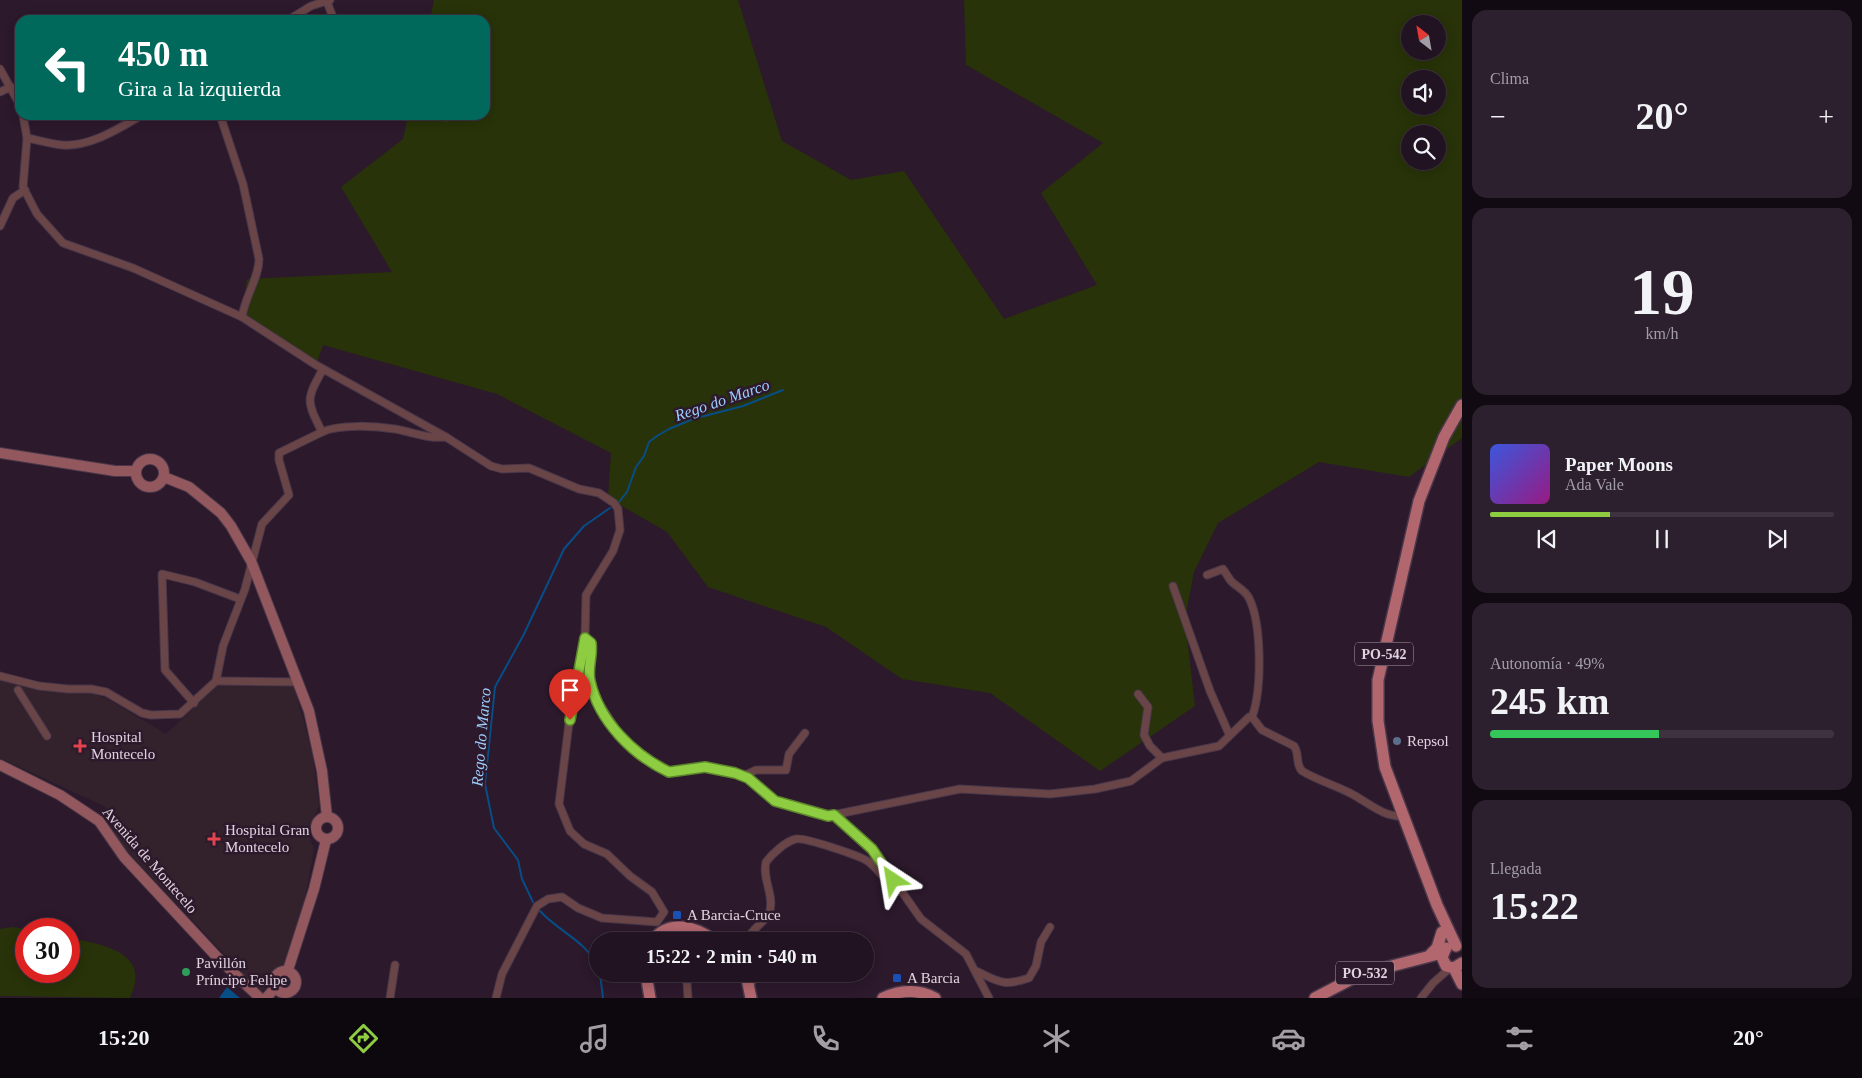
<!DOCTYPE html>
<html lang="es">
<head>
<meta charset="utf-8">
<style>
  :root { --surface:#211321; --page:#2d202e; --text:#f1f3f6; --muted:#a29ea5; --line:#3e323f; --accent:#8ecd42 }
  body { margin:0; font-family:Georgia,serif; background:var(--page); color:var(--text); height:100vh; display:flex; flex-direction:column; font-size:19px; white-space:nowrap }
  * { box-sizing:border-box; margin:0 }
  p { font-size:16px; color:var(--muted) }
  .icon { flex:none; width:28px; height:28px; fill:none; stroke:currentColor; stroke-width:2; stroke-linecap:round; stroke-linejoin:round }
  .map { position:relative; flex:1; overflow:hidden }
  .panel { display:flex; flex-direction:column; gap:10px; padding:10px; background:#120a12; width:400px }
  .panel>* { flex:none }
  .guide { position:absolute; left:15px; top:15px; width:475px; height:105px; border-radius:15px; box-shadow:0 2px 12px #0003,0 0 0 1px var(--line); background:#00695c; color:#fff; overflow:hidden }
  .needle { width:32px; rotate:329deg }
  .fabs { position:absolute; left:1401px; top:15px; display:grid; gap:10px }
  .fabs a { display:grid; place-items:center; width:45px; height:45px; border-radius:50%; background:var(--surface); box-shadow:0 2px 12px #0003,0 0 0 1px var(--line); font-size:25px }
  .speed { position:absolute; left:15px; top:918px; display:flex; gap:10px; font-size:25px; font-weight:700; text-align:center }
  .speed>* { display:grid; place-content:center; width:65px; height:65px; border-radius:50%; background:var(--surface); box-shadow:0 2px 12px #0003,0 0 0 1px var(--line); line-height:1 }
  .speed .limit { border:8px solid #d22; background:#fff; color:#111 }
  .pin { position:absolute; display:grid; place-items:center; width:42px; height:42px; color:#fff; margin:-51px -21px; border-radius:50% 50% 50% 0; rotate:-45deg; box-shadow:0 0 5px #0007 }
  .pin .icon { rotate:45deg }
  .me { position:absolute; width:55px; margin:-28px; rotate:327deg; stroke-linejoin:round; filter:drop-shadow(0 0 4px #0008) }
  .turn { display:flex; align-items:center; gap:18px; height:105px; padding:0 20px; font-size:22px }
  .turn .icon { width:65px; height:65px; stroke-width:2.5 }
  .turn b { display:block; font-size:35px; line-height:42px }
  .big { font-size:38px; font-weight:700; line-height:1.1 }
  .panel .tile { flex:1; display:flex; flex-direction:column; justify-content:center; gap:8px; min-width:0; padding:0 18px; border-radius:15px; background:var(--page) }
  .panel .dial { align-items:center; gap:0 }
  .dial b { font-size:65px; line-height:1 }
  .song { display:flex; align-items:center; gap:15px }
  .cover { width:60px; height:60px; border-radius:8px; background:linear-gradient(135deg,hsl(230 70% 55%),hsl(310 70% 35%)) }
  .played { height:5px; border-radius:2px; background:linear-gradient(90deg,var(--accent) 35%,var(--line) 35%) }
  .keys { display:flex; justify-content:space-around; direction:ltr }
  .heat { display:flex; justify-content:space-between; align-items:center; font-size:28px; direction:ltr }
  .charge { height:8px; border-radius:4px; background:linear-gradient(90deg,#34c759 49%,var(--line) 0) }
  .trip { position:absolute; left:589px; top:932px; width:285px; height:50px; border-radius:25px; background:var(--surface); box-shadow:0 2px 12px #0003,0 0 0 1px var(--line); font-weight:700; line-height:50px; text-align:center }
  .tabs { display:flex; height:80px; justify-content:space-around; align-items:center; background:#0d080d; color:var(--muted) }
  .tabs .icon { width:35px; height:35px }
  .tabs .on { color:var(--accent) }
  .tabs b { font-size:22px; color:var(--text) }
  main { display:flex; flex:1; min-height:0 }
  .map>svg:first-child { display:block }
  .medical { fill:#33222c }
  .green { fill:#283309; fill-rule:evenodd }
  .water { fill:#074d86 }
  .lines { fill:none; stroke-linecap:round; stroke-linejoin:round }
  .stream { stroke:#074d86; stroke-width:2 }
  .street-casing { stroke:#493749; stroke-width:9 }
  .secondary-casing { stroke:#493749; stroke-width:12 }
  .primary-casing { stroke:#493749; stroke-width:14 }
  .street { stroke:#6a4548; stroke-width:7 }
  .secondary { stroke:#92585d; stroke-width:10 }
  .primary { stroke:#b2676e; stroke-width:11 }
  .route-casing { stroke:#5c852b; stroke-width:12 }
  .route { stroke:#8ecd42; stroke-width:9 }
  .service-dot { fill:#5c6f8a; stroke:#2c192c; stroke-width:2 }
  .health-dot { fill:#e0444e; stroke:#2c192c; stroke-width:2 }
  .transit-dot { fill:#1a4fb4; stroke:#2c192c; stroke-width:2 }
  .leisure-dot { fill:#2e9e5b; stroke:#2c192c; stroke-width:2 }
  .labels { text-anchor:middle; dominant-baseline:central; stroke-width:5; stroke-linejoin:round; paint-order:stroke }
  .shield { fill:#2c192c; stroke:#aa9ba9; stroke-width:1 }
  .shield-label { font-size:14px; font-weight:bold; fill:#e0d3df }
  .poi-label { font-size:15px; fill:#e0d3df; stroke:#2c192c; text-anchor:start }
  .street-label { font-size:15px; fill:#e0d3df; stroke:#2c192c }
  .water-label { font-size:16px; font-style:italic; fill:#9dcdfe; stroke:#2c192c }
</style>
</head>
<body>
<main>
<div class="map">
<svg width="1462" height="998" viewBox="0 0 1462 998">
  <rect width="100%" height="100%" fill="#2c192c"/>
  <!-- medical -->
  <polygon class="medical" points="0,679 61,692 86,691 106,698 166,734 218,685 294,686 313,755 319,807 307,830 314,849 301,921 286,964 261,993 123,847 112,829 106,807 0,758"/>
  <!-- green -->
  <g class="green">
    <path d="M434,0H738L782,141L851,180L904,171L1004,319L1097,285L1041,193L1103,143L966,65L964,0H1462V438L1409,477L1319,462L1218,523L1194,572L1185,619L1195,706L1100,771L990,693L902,679L826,627L708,587L667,532L608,498L611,453L497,394L323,345L316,365L242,317L247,279L392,272L341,187L403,139L408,115H485V20H430ZM1410,24H1438V51H1410ZM1410,79H1438V106H1410ZM1410,134H1438V161H1410Z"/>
    <path d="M12,927L26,929V971H69V938C100,944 153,951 130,998L0,996V929Z"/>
  </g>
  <!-- water -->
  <polygon class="water" points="227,987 240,998 219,998"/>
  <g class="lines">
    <!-- stream -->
    <g class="stream">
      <polyline points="619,502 627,492 636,467 644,456 649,442 657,436 669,429 693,419 743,406 783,390"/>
      <polyline points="533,902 522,879 518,860 494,828 485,784 495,687 524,634 564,549 584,526 610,508"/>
      <path d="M540,911C559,932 587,941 598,968"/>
      <polyline points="600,974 603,998"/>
    </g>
    <defs>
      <g id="street">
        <polyline points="327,2 334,20"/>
        <polyline points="288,20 311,6 330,0"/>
        <polyline points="0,69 20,105"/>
        <polyline points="0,92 11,87"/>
        <polyline points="23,115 27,138 23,187 37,214 63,243 133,268 242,317 316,365 446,437 491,466 502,469 529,468 579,489 599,493 614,503 618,509 620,530 613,551 586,595 585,638 571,707 559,804 570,831 584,844 607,854 630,876 652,892 664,912 657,922 602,918 578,908 562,897 548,899 537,906 502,974 496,998"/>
        <path d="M220,115L243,184L259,259C259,278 245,296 242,317"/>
        <polyline points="441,115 446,117"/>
        <path d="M27,138C38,140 51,144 62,145C90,147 118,129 142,115"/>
        <polyline points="0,226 13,198 25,190"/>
        <path d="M322,432C339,424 376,426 395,429C413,432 427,439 446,437"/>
        <path d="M1207,575L1223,569C1226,573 1228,578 1232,582C1237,587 1245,590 1249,598C1262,624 1262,690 1252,717"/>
        <polyline points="1173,586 1210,691 1229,734"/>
        <path d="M585,638L591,643L590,681L599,703L621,737L660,768L669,772L705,767L735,773L748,777L775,801L828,816L960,789L1050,794L1095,789L1131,781L1162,758L1219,746L1249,717H1252L1262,730L1294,746C1300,754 1295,764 1302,771C1317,780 1334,785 1350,793C1366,801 1384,818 1403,816"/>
        <path d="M0,676L39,686L68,689H91L106,692L142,713L151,715L180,714L216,681L223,646L245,589L262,524L289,495L279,460V453L322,432C306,400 306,400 323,369"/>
        <polyline points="216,681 298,682"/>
        <polyline points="18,690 47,736"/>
        <polyline points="1138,694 1148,707 1144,735 1150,746 1162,758"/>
        <polyline points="194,703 165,670 162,574 195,582 240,599"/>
        <polyline points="743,776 756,770 786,770 789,754 805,733"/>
        <polyline points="834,815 872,849 921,919 966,954 989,998"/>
        <path d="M747,941C750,929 768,921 770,910C774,894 762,879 766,862C772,854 786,841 796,839C804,837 861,856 869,862C880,871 887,884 900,890"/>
        <path d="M976,971C998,981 1002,987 1029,978L1036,966L1041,942L1050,927"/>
        <polyline points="682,974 687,983 688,998"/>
        <polyline points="750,985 757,974"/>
        <polyline points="390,998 395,965"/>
        <polyline points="1421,998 1433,983 1450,968"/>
      </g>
      <g id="secondary">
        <polyline points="0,453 115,471 135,471"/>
        <circle cx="150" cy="473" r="14"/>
        <polyline points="164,477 189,487 221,513 231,526 251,561 309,711 322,771 327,817"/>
        <polyline points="0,765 60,795 99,821 124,857 217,957 260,998"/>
        <circle cx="327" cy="828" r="11"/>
        <polyline points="288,970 314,889 326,840"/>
        <circle cx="285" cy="982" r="11"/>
        <polyline points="266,998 275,988"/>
      </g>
      <g id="primary">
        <path d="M652,941C669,919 696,926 715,941"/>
        <polyline points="1456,946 1437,905 1385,767 1378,721 1378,680 1419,501 1444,437 1462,405"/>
        <polyline points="1446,948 1442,957 1446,966 1454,968 1462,963"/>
        <polyline points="1431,954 1437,948 1442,932"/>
        <polyline points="1454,968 1462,984"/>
        <polyline points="646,974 650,998"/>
        <polyline points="746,974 751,998"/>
        <path d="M883,998C900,990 918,989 935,998"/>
        <polyline points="1315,998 1361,974 1442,953"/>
      </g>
    </defs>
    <!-- street casing -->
    <use href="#street" class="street-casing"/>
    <!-- secondary casing -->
    <use href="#secondary" class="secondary-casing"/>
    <!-- primary casing -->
    <use href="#primary" class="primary-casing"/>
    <!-- street -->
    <use href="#street" class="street"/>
    <!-- secondary -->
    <use href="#secondary" class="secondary"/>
    <!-- primary -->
    <use href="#primary" class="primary"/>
  </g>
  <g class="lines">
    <defs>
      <path id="route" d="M570,720L585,638L591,643C593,656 587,668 590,681C599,721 633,755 669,772L705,767L735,773L748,778L775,801L828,816L834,815L872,849L893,880"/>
    </defs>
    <!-- route casing -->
    <use href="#route" class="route-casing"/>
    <!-- route -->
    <use href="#route" class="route"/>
  </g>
  <!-- markers -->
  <circle class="service-dot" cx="1397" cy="741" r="5"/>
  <g class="health-dot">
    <path d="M77.5 738.5h5v5h5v5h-5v5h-5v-5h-5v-5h5z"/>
    <path d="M211.5 831.5h5v5h5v5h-5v5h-5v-5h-5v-5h5z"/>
  </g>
  <g class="transit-dot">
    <rect x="672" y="910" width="10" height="10" rx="2.5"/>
    <rect x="892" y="973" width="10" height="10" rx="2.5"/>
  </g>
  <circle class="leisure-dot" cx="186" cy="972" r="5"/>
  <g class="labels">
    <!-- shield labels -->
    <g class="shield">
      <rect x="1355" y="642.5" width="58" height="23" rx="4"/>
      <rect x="1336" y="961.5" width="58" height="23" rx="4"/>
    </g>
    <g class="shield-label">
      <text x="1384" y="654">PO-542</text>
      <text x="1365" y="973">PO-532</text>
    </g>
    <!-- poi labels -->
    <g class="poi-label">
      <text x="91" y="737">Hospital<tspan x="91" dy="17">Montecelo</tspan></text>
      <text x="1407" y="741">Repsol</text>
      <text x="225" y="830">Hospital Gran<tspan x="225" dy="17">Montecelo</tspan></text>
      <text x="687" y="915">A Barcia-Cruce</text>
      <text x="196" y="963">Pavillón<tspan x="196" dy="17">Príncipe Felipe</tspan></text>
      <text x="907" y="978">A Barcia</text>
    </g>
    <!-- street labels -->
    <g class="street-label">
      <text transform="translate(150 860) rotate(49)">Avenida de Montecelo</text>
    </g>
    <!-- water labels -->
    <g class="water-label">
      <text transform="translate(722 400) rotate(-19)">Rego do Marco</text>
      <text transform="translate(481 737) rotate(-85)">Rego do Marco</text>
    </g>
  </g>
</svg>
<div class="fabs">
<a><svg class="needle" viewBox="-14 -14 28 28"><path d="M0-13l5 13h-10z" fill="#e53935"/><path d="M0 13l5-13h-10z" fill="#a29ea5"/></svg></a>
<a><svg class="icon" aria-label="sound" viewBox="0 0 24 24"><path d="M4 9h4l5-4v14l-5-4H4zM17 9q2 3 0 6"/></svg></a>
<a><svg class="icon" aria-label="search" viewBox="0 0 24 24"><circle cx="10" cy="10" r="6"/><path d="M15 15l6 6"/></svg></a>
</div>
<div class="speed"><div class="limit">30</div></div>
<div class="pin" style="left:570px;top:720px;background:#d93025"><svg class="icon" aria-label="arrive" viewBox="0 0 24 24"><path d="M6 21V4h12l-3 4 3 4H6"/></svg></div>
<svg class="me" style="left:893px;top:880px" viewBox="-20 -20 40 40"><path d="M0-17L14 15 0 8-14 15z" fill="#8ecd42" stroke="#fff" stroke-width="4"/></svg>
<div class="trip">15:22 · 2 min · 540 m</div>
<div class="guide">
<div class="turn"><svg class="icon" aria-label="left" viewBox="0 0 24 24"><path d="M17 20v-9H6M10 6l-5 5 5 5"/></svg><div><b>450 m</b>Gira a la izquierda</div></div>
</div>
</div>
<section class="panel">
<div class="tile"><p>Clima</p>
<div class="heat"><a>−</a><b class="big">20°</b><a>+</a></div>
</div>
<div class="tile dial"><b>19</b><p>km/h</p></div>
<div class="tile">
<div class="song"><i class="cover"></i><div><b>Paper Moons</b><p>Ada Vale</p></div></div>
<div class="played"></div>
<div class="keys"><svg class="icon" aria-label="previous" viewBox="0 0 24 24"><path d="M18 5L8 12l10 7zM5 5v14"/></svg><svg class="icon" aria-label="pause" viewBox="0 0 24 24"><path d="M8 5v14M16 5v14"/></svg><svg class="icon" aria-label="next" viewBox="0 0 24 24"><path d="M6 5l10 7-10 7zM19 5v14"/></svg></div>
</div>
<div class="tile"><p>Autonomía · 49%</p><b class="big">245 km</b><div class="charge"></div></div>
<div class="tile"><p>Llegada</p><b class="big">15:22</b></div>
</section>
</main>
<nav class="tabs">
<b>15:20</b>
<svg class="icon on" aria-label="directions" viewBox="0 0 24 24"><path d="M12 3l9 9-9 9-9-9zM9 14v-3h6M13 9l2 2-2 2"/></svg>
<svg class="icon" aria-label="music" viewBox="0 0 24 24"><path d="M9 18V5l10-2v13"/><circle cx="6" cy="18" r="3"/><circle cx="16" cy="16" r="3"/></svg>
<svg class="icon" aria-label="phone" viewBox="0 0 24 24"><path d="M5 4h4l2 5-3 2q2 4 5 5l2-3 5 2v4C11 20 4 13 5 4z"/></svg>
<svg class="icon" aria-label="climate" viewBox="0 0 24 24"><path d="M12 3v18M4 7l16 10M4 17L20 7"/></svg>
<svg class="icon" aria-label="car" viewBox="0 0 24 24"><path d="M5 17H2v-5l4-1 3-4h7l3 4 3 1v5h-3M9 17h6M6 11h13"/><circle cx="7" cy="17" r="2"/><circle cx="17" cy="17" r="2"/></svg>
<svg class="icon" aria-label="filters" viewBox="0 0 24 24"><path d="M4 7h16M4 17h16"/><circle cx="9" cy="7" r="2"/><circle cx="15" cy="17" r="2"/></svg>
<b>20°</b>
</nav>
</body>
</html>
